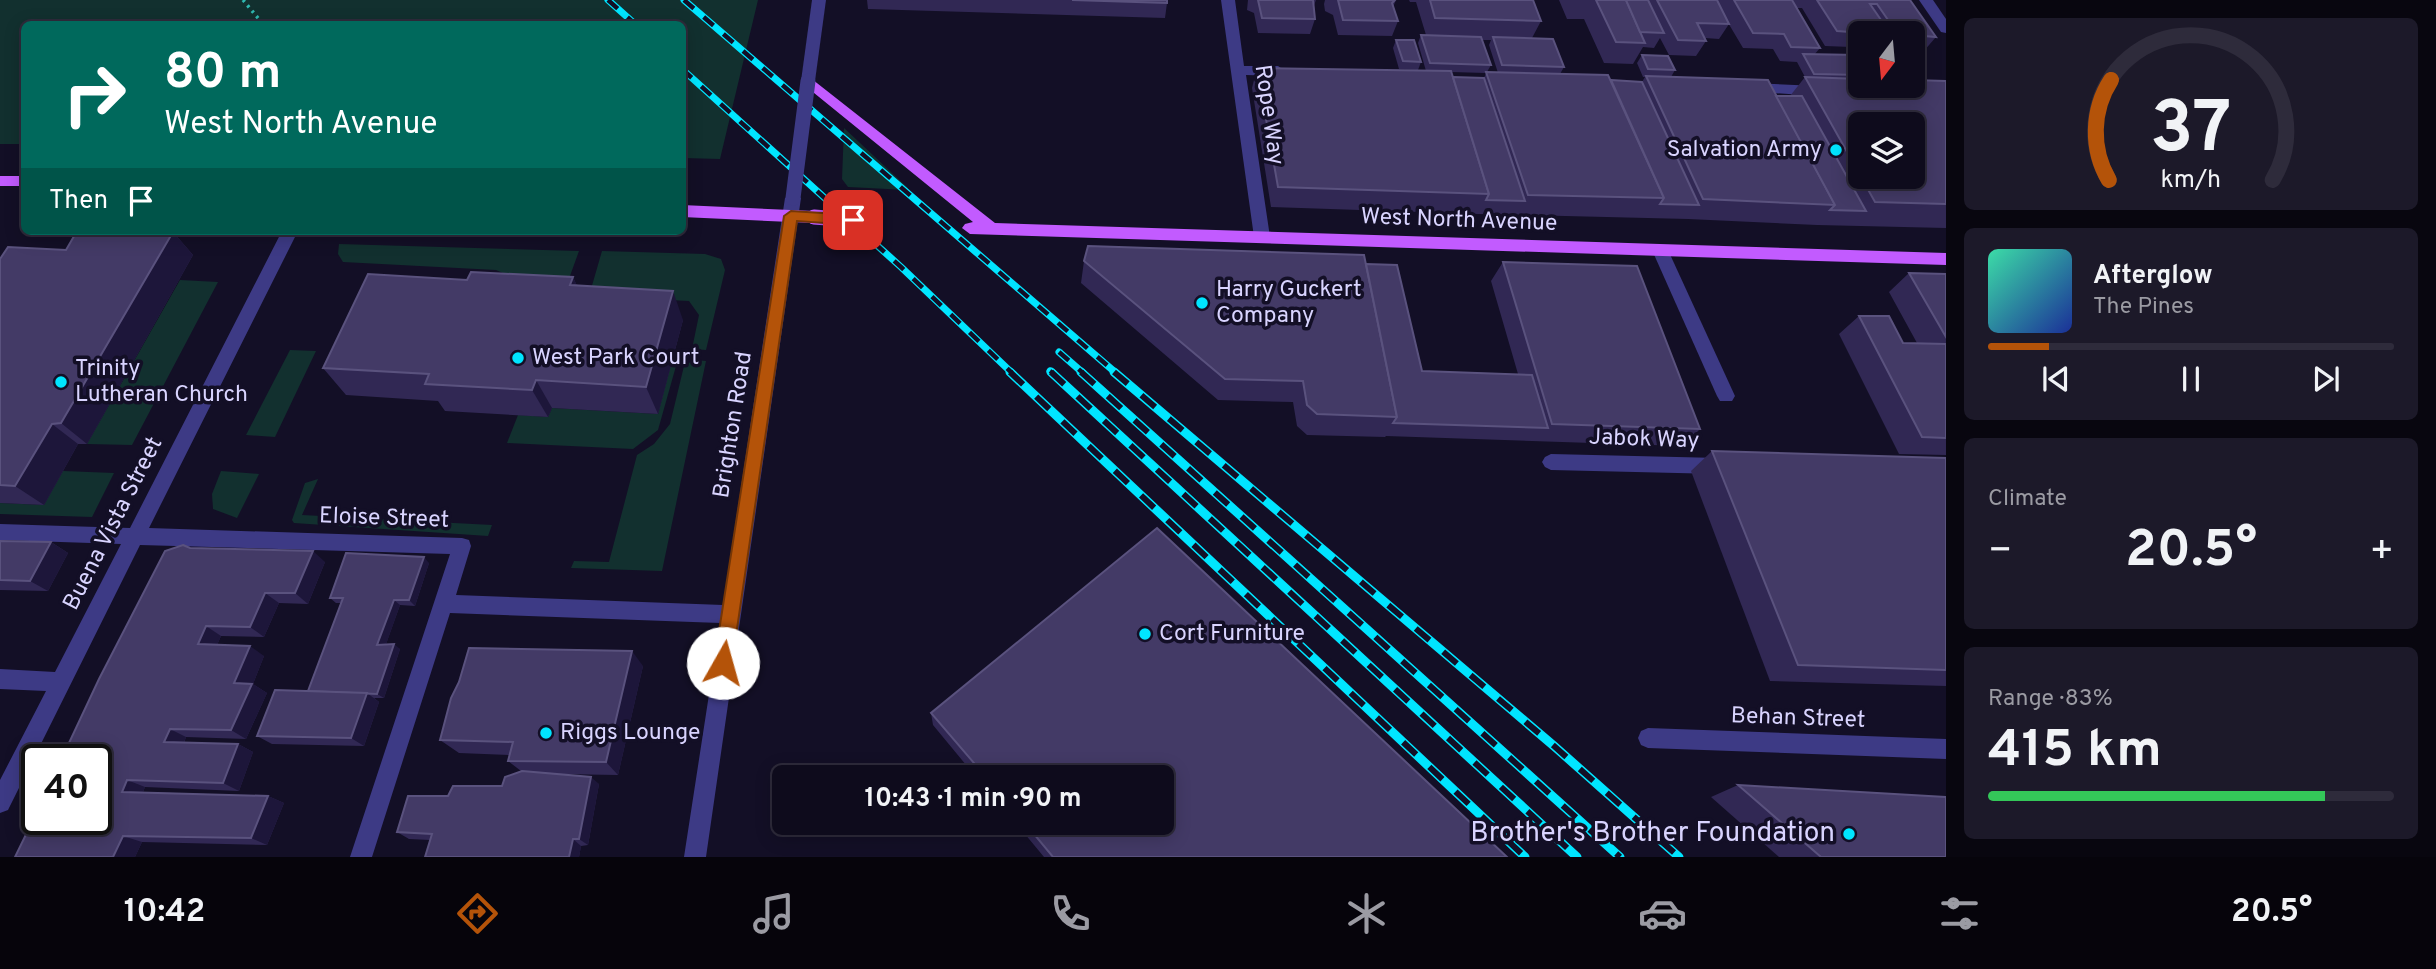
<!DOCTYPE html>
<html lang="en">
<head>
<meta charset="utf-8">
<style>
  :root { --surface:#0e0b1c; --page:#1c1929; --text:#f1f3f6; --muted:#9b9ba3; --line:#2e2b3b; --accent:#b45309 }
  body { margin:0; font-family:Overpass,sans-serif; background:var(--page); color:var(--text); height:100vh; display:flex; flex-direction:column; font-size:26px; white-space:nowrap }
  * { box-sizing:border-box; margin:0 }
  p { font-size:23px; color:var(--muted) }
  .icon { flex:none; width:38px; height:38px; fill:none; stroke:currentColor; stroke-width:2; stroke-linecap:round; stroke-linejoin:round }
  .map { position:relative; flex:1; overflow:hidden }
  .sheet { display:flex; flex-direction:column; gap:18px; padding:18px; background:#08060f; width:490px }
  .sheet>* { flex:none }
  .banner { position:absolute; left:21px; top:21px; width:665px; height:214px; border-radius:10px; box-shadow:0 4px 18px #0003,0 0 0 2px var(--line); background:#00695c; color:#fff; overflow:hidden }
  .needle { width:46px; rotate:196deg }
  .buttons { position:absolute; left:1848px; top:21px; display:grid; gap:14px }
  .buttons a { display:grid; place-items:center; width:77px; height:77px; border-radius:10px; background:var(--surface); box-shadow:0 4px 18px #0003,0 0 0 2px var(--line); font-size:35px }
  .speed { position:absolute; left:21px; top:744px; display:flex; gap:14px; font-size:35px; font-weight:700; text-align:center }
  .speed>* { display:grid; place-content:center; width:91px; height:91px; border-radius:50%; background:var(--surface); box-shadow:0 4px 18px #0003,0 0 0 2px var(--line); line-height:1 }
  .speed .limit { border:4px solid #111; border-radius:10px; background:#fff; color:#111 }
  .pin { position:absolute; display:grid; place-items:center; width:60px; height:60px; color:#fff; margin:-30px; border-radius:14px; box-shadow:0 4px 10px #0006 }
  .me { position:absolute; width:77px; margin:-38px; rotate:7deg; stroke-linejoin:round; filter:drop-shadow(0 0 5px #0008) }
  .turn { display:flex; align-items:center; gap:24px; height:147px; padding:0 28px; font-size:32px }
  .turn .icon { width:91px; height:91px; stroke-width:2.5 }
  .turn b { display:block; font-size:49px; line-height:60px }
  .then { display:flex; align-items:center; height:66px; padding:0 28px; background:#0003; gap:14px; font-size:26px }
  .big { font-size:52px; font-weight:700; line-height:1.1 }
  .sheet .tile { flex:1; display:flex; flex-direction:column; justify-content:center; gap:10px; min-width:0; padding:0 24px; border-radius:10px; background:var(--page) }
  .sheet .dial { align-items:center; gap:0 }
  .dial svg { height:182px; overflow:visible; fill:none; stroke:var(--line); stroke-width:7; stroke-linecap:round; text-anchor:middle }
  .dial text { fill:var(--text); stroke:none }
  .song { display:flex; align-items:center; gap:21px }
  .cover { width:84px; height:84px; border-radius:10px; background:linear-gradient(135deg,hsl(160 70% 55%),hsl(230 70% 35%)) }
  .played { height:7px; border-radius:4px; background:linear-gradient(90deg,var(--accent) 15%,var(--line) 15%) }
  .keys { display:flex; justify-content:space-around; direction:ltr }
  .heat { display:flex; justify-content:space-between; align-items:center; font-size:38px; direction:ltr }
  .charge { height:10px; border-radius:5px; background:linear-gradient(90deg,#34c759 83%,var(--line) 0) }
  .trip { position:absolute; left:772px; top:765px; width:402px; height:70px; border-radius:10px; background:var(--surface); box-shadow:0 4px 18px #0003,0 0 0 2px var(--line); font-weight:700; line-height:70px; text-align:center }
  .dock { display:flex; height:112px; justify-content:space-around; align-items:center; background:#06040b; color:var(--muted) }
  .dock .icon { width:49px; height:49px }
  .dock .on { color:var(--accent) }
  .dock b { font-size:32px; color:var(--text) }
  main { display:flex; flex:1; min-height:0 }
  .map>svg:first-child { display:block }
  .green { fill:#12302f }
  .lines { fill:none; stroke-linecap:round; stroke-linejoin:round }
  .path { stroke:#2fb8b0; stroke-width:3.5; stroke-dasharray:2.5 4.5; stroke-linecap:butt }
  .minor { fill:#3d3a85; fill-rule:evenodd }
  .major { fill:#c25bff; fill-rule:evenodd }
  .rail-far1-casing { stroke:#00e5ff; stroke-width:7 }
  .rail-casing { stroke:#00e5ff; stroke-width:9 }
  .rail-far1 { stroke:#130f26; stroke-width:4.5; stroke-dasharray:13; stroke-linecap:butt }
  .rail { stroke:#130f26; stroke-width:6; stroke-dasharray:18; stroke-linecap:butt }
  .minor-bridge { stroke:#3d3a85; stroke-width:15 }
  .major-bridge { stroke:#c25bff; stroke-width:15 }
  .wall { fill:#312854; fill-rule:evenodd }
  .shaded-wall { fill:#1d163a }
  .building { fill:#433a66; stroke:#5a527e; stroke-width:2 }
  .route { fill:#b45309; stroke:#753606; stroke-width:2 }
  .poi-dot { fill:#00e5ff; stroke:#130f26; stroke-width:2.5 }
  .labels { text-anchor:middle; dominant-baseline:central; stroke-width:7; stroke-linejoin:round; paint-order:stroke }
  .street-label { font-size:23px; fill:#d9d4ff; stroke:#130f26 }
  .poi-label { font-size:23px; fill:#d9d4ff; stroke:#130f26; text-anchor:start }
  .near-poi-label { font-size:28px; fill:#d9d4ff; stroke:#130f26; text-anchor:end }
</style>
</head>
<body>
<main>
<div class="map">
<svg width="1946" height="857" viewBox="0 0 1946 857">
  <rect width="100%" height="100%" fill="#130f26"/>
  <!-- green -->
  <g class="green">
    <polygon points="0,0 758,0 720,159 683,158 682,24 24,24 24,144 0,144"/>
    <polygon points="844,128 908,188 907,190 848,187 842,179"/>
    <polygon points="339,244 579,251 562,298 496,270 343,262 338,254"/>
    <polygon points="602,251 705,254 721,259 725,270 706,350 692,349 699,315 689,301 589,296"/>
    <polygon points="180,280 218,282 132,445 87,444"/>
    <polygon points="290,350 316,351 275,437 246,435"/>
    <polygon points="673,357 676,366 658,430 633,449 507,443 518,415 548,417 552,408 658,414"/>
    <polygon points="694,360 706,361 662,571 571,568 574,561 609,562 637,455 654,444 670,424 684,366"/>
    <polygon points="63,471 114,473 92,517 0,514 0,503 44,505"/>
    <polygon points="221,471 259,474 237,518 213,509 212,494"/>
    <polygon points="318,479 302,515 492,525 488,536 294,523 292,520 305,483"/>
  </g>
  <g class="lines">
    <!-- path -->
    <polyline class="path" points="243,0 263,24"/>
    <!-- minor -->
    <g class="minor">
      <polygon points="812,0 826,0 815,81 808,86 801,81"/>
      <polygon points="1221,0 1235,0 1244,66 1278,66 1285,71 1278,76 1246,75 1270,237 1262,243 1254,237"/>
      <polygon points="1919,0 1933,0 1946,19 1946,33 1941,32"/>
      <polygon points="1750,83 1817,86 1824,91 1817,96 1745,91 1745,85"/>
      <polygon points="793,193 801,198 706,857 684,857 720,623 450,613 372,857 350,857 450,554 140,545 8,810 0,813 0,780 46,691 0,689 0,669 55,672 121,544 0,540 0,524 130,528 282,231 298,231 149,528 462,538 469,540 471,546 456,595 723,605 785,198"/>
      <polygon points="1660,244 1668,250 1735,396 1732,401 1720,401 1717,396 1652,250"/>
      <polygon points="1551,454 1719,458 1725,461 1728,466 1725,471 1719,474 1551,470 1545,467 1542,462 1545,457"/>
      <polygon points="1648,728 1946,739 1946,759 1648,748 1641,745 1638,738 1641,731"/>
    </g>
    <!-- major -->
    <g class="major">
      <polygon points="808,76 995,223 1946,253 1946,265 970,234 962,228 965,224 973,222 803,84 803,78"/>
      <rect x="0" y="176" width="24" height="10"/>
      <polygon points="682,205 814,211 822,217 814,223 682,217"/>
    </g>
    <defs>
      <g id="rail-far1">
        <polyline points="608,0 635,24"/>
        <polyline points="684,0 1116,373"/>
        <polyline points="682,69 901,267 1012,373"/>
        <polyline points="1059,352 1083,373"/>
        <polyline points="1050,371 1053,373"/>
      </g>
      <g id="rail">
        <polyline points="1010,372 1525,857"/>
        <polyline points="1051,372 1577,857"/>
        <polyline points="1081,372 1620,857"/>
        <polyline points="1114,372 1554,746 1679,857"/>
      </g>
    </defs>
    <!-- rail-far1 casing -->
    <use href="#rail-far1" class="rail-far1-casing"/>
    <!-- rail casing -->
    <use href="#rail" class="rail-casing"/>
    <!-- rail-far1 -->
    <use href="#rail-far1" class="rail-far1"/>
    <!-- rail -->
    <use href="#rail" class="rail"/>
    <!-- minor-bridge -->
    <polyline class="minor-bridge" points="793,198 808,81"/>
    <!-- major-bridge -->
    <polyline class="major-bridge" points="814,217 853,220"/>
  </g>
  <!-- wall -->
  <g class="wall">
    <polygon points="867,0 1167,0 1167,3 1165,18 868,9"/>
    <polygon points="1248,0 1316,0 1313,8 1315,19 1310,34 1258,33 1254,13 1247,10"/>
    <polygon points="1325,0 1396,0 1393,7 1398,21 1392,36 1338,35 1333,15 1325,11 1324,4"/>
    <path d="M1409,0H1533L1541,21L1532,38L1564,67L1560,74L1611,80L1642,82L1645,77H1643L1637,63L1642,55L1675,70L1671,77L1776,96H1790L1805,77L1797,62L1780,61L1773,49L1743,48L1727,21L1729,24L1719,39L1705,38L1706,41L1696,56L1669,55L1660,38L1654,48L1643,47L1633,64L1604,63L1584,19H1567L1559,0H1910L1936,37L1923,52L1913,51V33H1860V52H1854L1851,47L1825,46L1802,8H1797L1820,48L1814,55L1860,59V86L1946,81V228L1817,225L1688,219L1478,214L1271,207L1252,88L1257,68L1426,71L1418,43L1421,35H1426L1416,2H1410ZM1482,40H1491L1489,45L1498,73L1487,72L1491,65ZM1451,72L1486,73L1484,78L1453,77ZM1860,124L1913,177H1860Z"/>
    <polygon points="1396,40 1421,62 1418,70 1399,69 1393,48"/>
    <polygon points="173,232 193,255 87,444 78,444 44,505 0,503 0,259 66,250"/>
    <polygon points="1084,261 1366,264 1422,371 1518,374 1491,281 1503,262 1700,429 1683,446 1386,436 1385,437 1307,435 1297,426 1293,402 1218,400 1081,283"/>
    <polygon points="1909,273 1946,274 1946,455 1899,454 1839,334 1859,316 1903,343 1917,343 1889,292"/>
    <polygon points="573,277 577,286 683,320 658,414 552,408 548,417 445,411 438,401 346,395 323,368 467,280"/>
    <polygon points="1712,451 1946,458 1946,686 1770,681 1691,471"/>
    <polygon points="0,541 51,542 68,553 48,591 0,590"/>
    <polygon points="190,548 325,562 308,604 279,603 264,637 221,636 217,645 264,656 253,684 267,693 246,739 186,737 184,743 238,744 253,752 239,791 145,787 143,792 268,796 284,803 267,845 142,842 135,857 15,857"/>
    <polygon points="429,563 415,606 400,605 386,644 400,649 384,698 374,698 379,702 364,746 272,744 257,736 308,691 341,603 336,603 330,598"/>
    <polygon points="643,666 618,775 556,774 599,784 588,845 581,846 579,857 425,857 430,840 409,839 397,832 448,796 502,786 521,771 508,761 509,755 459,753 440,740"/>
    <polygon points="931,713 1507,857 1044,857 1015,822 1162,822 1162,777 976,777 933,725"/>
    <polygon points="1738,785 1946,857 1779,857 1711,797"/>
  </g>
  <!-- shaded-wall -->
  <g class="shaded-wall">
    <polygon points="173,232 193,255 87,444 61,423"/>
    <polygon points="573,277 586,306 570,285"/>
    <polygon points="673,291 683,320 658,414 646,387"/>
    <polygon points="536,380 552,408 548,417 532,390"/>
    <polygon points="52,424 78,444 44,505 15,486"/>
    <polygon points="51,542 68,553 48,591 30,581"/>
    <polygon points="313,551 325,562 308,604 295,593"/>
    <polygon points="424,557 429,563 415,606 409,600"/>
    <polygon points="265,593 279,603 264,637 250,627"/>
    <polygon points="394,600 400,605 384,650 377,645"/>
    <polygon points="206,626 221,636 213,654 198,644"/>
    <polygon points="394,644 400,649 384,698 377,694"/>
    <polygon points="250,646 264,656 253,684 267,693 246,739 231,730 234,683"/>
    <polygon points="632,651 643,666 618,775 606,762"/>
    <polygon points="367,693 379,702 364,746 351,738"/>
    <polygon points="170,729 186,737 181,750 164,742"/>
    <polygon points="238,744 253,752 239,791 223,783"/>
    <polygon points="591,777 599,784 588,845 579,839"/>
    <polygon points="127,780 145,787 140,799 122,792"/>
    <polygon points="268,796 284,803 267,845 251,838"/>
    <polygon points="123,836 142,842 135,857 113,857"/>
    <polygon points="573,839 581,846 579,857 569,857"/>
  </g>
  <!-- building -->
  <g class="building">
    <polygon points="1072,0 1167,0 1167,3"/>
    <polygon points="1258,0 1313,0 1315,19 1262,18"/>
    <polygon points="1338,0 1395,0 1392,3 1398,21 1343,20"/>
    <polygon points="1430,0 1533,0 1541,21 1435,18"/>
    <polygon points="1596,0 1626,0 1645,43 1616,42"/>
    <polygon points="1626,0 1648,0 1664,33 1640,32"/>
    <polygon points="1657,0 1717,0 1729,24 1697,23 1706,41 1678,40"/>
    <polygon points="1734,0 1792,0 1820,48 1791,47 1784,34 1753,33"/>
    <polygon points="1817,0 1910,0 1936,37 1913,35 1913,33 1897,33 1877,4 1870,4 1890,33 1864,33 1837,31"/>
    <polygon points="1421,35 1481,37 1491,65 1430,63"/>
    <polygon points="1493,37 1553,39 1564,67 1502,65"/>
    <polygon points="1396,40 1414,40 1421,62 1403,61"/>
    <polygon points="1803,54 1858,55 1860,59 1860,75 1814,74"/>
    <polygon points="1642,55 1668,56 1675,70 1648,69"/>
    <polygon points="1257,68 1451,71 1489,194 1278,187"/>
    <polygon points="1486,72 1608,75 1664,198 1528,195"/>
    <polygon points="1646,76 1768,80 1835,205 1703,199"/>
    <polygon points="1453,77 1484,78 1525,201 1486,200 1489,194"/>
    <polygon points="1805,77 1860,79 1860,86 1913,86 1913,80 1946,81 1946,204 1875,202 1861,177 1913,177 1913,124 1860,124 1860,175"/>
    <polygon points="1611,80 1642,82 1699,205 1660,204 1664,198"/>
    <polygon points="1776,96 1802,96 1866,211 1830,210 1835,205"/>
    <polygon points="77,231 173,232 61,423 52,424 15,486 0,485 0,259 8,247 66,250"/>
    <polygon points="1088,246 1364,255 1397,417 1317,414 1307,405 1303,381 1225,379 1084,261"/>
    <polygon points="1503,262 1637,266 1700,429 1552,424"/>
    <polygon points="1366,264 1397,265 1422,371 1532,375 1548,428 1393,423 1397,417"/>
    <polygon points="471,272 573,277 570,285 673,291 646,387 536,380 532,390 425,384 429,374 323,368 368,274 467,280"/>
    <polygon points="1909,273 1946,274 1946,337"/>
    <polygon points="1859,316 1889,316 1903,343 1946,344 1946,438 1922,437"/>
    <polygon points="1712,451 1946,458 1946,670 1798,665"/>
    <polygon points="1157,528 1507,857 1053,857 1024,822 1162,822 1162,777 986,777 931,713"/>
    <polygon points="0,541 51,542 30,581 0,580"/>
    <polygon points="183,545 190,548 313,551 295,593 265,593 250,627 206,626 198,644 250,646 234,683 252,684 231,730 170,729 164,742 238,744 223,783 127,780 122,792 268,796 251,838 123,836 113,857 15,857 37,812 37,819 96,819 96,760 61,760 99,679 165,551"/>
    <polygon points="346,553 424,557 409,600 394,600 377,645 394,644 377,694 308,691 343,598 330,598"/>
    <polygon points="469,648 632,651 606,762 508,761 513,742 440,740 451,698 459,682"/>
    <polygon points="275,690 367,693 351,738 257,736"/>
    <polygon points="522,771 591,777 579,839 573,839 569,857 425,857 432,834 397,832 408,796 448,796 453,786 502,786 505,777"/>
    <polygon points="1738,785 1946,797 1946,857 1821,857"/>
  </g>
  <!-- route -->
  <polygon class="route" points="791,211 853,215 860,220 853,225 797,221 732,663 730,669 723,672 717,669 714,663 784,216"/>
  <!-- markers -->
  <g class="poi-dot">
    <circle cx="1836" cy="150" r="7"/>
    <circle cx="1202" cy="303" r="7"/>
    <circle cx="518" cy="358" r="7"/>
    <circle cx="61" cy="382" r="7"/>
    <circle cx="1145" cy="634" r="7"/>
    <circle cx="546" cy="733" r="7"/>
    <circle cx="1849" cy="834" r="7"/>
  </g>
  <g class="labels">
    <!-- street labels -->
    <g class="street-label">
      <text transform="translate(1268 115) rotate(82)">Rope Way</text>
      <text transform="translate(1459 221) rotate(2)">West North Avenue</text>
      <text transform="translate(734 425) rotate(-81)">Brighton Road</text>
      <text transform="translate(1644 440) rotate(2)">Jabok Way</text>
      <text transform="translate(384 519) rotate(2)">Eloise Street</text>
      <text transform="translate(114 524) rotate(-63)">Buena Vista Street</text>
      <text transform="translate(1798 719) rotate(2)">Behan Street</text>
    </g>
    <!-- poi labels -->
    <g class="poi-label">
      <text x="1822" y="150" text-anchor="end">Salvation Army</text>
      <text x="1216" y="290">Harry Guckert<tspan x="1216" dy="26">Company</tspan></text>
      <text x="532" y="358">West Park Court</text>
      <text x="75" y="369">Trinity<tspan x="75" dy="26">Lutheran Church</tspan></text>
      <text x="1159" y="634">Cort Furniture</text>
      <text x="560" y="733">Riggs Lounge</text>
    </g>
    <!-- near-poi labels -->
    <g class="near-poi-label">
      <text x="1835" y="834">Brother's Brother Foundation</text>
    </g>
  </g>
</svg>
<div class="buttons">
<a><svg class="needle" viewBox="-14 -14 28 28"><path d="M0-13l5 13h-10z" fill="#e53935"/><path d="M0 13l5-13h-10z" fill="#9b9ba3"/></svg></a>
<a><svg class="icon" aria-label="layers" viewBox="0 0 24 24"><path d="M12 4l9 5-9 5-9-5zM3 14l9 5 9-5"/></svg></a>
</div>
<div class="speed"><div class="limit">40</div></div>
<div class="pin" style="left:853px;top:220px;background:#d93025"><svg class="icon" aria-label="arrive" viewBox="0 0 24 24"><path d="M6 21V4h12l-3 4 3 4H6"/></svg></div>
<svg class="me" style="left:723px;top:663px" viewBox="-20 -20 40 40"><circle r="19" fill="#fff"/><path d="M0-13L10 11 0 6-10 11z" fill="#b45309"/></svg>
<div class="trip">10:43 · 1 min · 90 m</div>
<div class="banner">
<div class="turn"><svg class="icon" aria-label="right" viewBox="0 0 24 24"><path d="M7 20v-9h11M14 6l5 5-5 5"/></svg><div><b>80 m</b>West North Avenue</div></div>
<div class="then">Then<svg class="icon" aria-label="arrive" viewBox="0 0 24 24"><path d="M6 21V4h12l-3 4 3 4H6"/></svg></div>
</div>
</div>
<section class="sheet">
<div class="tile dial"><svg viewBox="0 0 100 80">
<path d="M14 69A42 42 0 1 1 86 69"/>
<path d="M14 69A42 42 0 0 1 15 25" stroke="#b45309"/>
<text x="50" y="56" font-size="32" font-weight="700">37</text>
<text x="50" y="72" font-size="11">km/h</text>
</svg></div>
<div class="tile">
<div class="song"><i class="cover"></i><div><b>Afterglow</b><p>The Pines</p></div></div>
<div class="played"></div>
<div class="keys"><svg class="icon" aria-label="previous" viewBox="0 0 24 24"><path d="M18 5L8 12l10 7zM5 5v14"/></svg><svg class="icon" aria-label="pause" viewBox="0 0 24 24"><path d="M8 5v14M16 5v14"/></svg><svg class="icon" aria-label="next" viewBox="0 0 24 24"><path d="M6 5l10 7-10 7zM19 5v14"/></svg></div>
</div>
<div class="tile"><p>Climate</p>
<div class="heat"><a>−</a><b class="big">20.5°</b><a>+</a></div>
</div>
<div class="tile"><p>Range · 83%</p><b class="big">415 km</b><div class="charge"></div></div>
</section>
</main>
<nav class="dock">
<b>10:42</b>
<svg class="icon on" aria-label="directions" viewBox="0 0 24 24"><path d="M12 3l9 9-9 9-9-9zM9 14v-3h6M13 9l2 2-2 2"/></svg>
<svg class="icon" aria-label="music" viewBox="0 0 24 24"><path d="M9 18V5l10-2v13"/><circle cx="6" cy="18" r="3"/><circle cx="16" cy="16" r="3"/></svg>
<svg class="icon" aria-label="phone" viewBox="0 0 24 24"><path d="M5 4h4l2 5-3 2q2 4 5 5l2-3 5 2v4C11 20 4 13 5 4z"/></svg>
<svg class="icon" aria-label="climate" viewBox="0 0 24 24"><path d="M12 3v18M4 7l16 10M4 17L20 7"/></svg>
<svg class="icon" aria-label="car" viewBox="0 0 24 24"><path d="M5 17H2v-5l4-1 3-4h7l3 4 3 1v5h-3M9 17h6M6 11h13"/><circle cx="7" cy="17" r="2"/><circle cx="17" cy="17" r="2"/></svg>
<svg class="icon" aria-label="filters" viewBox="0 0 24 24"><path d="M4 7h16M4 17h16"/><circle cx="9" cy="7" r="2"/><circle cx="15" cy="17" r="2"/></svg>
<b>20.5°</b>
</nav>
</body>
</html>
